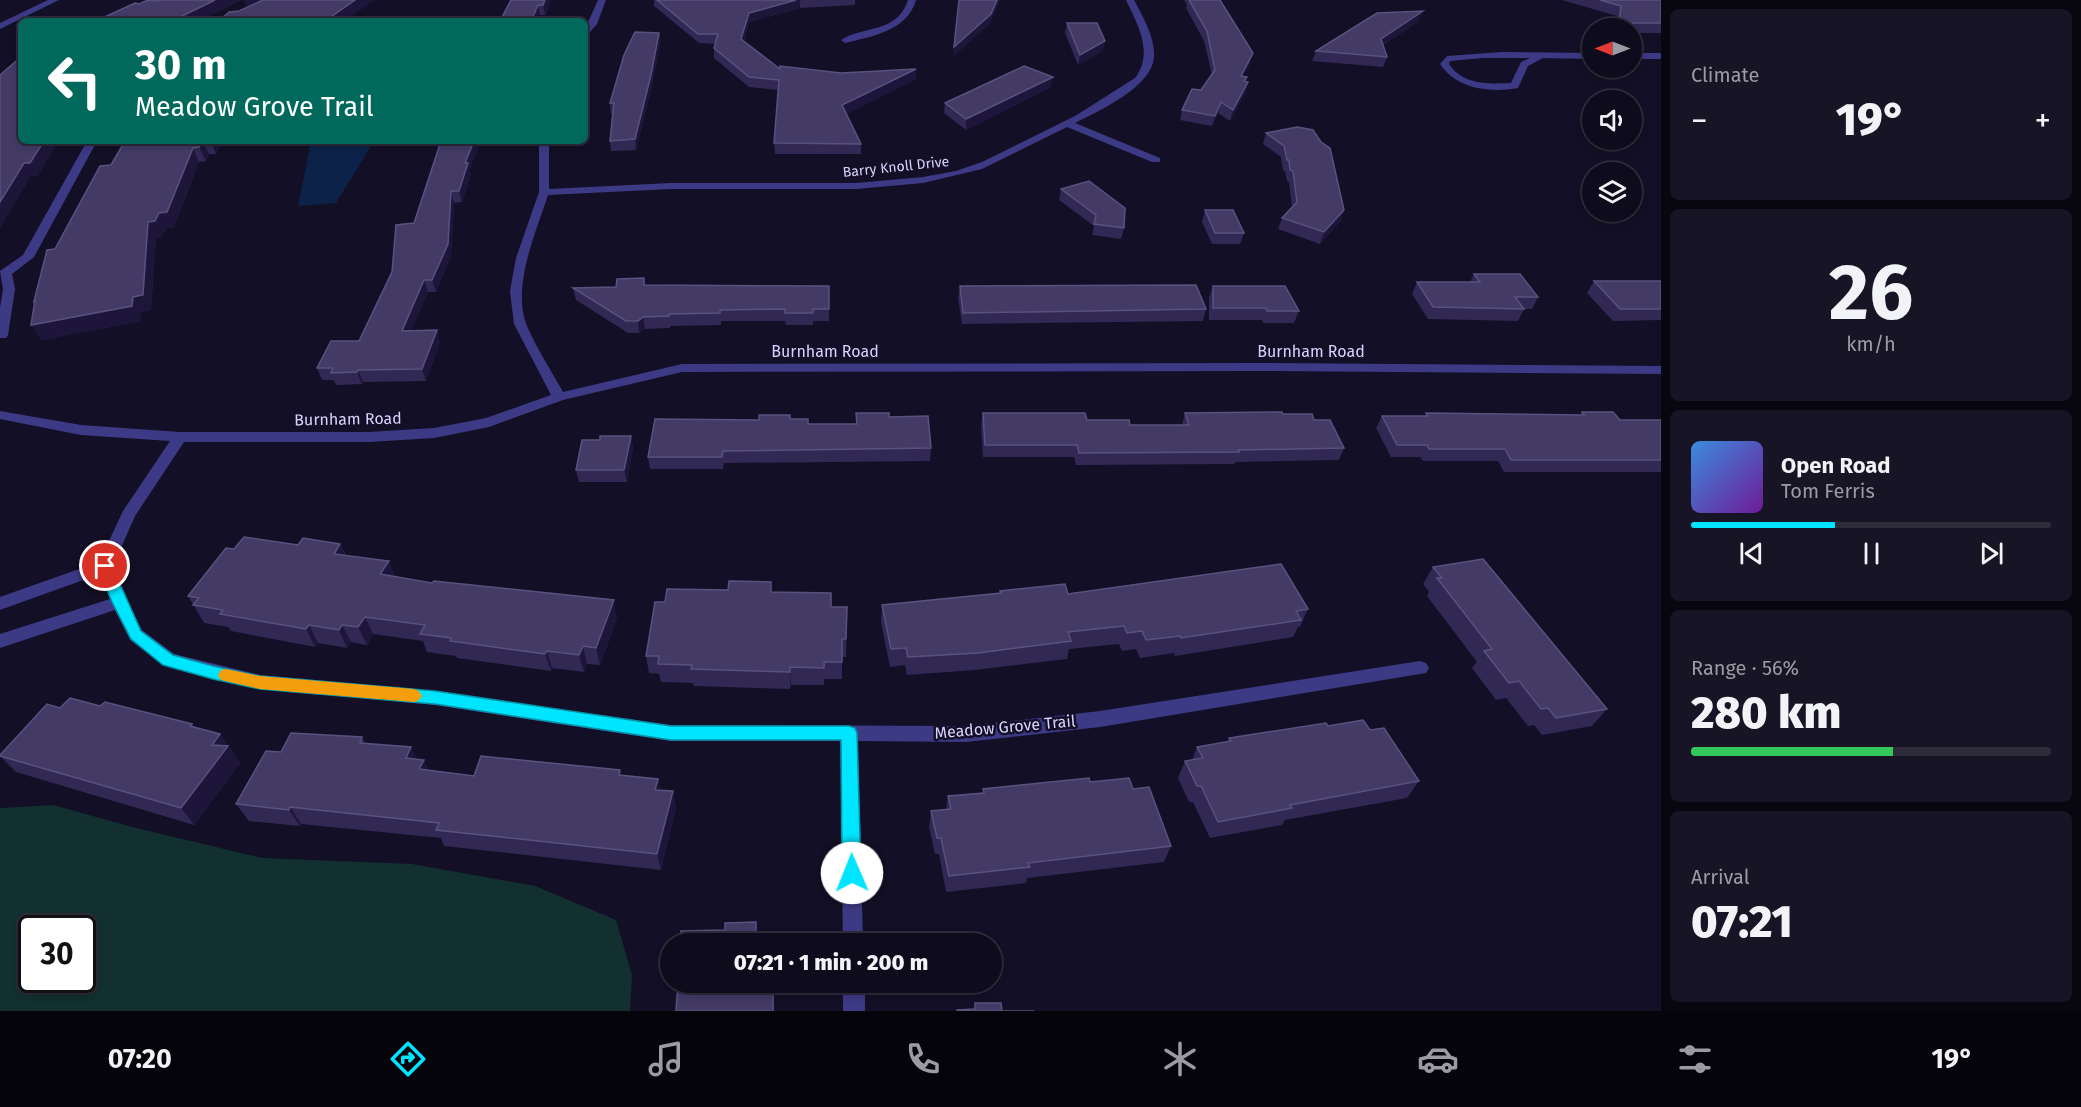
<!DOCTYPE html>
<html lang="en">
<head>
<meta charset="utf-8">
<style>
  :root { --surface:#0e0b1c; --page:#171425; --text:#f1f3f6; --muted:#9b9ba3; --line:#2e2b3b; --accent:#00e5ff }
  body { margin:0; font-family:"Fira Sans",sans-serif; background:var(--page); color:var(--text); height:100vh; display:flex; flex-direction:column; font-size:22px; white-space:nowrap }
  * { box-sizing:border-box; margin:0 }
  p { font-size:20px; color:var(--muted) }
  .icon { flex:none; width:33px; height:33px; fill:none; stroke:currentColor; stroke-width:2; stroke-linecap:round; stroke-linejoin:round }
  .map { position:relative; flex:1; overflow:hidden }
  .side { display:flex; flex-direction:column; gap:9px; padding:9px; background:#08060f; width:420px }
  .side>* { flex:none }
  .guide { position:absolute; left:18px; top:18px; width:570px; height:126px; border-radius:9px; box-shadow:0 3px 9px #0003,0 0 0 2px var(--line); background:#00695c; color:#fff; overflow:hidden }
  .needle { width:39px; rotate:270deg }
  .tools { position:absolute; left:1582px; top:18px; display:grid; gap:12px }
  .tools a { display:grid; place-items:center; width:60px; height:60px; border-radius:50%; background:var(--surface); box-shadow:0 3px 9px #0003,0 0 0 2px var(--line); font-size:30px }
  .speed { position:absolute; left:18px; top:915px; display:flex; gap:12px; font-size:30px; font-weight:700; text-align:center }
  .speed>* { display:grid; place-content:center; width:78px; height:78px; border-radius:50%; background:var(--surface); box-shadow:0 3px 9px #0003,0 0 0 2px var(--line); line-height:1 }
  .speed .limit { border:3px solid #111; border-radius:9px; background:#fff; color:#111 }
  .pin { position:absolute; display:grid; place-items:center; width:51px; height:51px; color:#fff; margin:-26px; border:3px solid #fff; border-radius:50%; box-shadow:0 2px 6px #0007 }
  .me { position:absolute; width:66px; margin:-33px; rotate:359deg; stroke-linejoin:round; filter:drop-shadow(0 0 4px #0008) }
  .turn { display:flex; align-items:center; gap:21px; height:126px; padding:0 18px; font-size:27px }
  .turn .icon { width:78px; height:78px; stroke-width:2.5 }
  .turn b { display:block; font-size:42px; line-height:51px }
  .big { font-size:45px; font-weight:800; line-height:1.1 }
  .side .card { flex:1; display:flex; flex-direction:column; justify-content:center; gap:9px; min-width:0; padding:0 21px; border-radius:9px; background:var(--page) }
  .side .dial { align-items:center; gap:0 }
  .dial b { font-size:78px; line-height:1 }
  .song { display:flex; align-items:center; gap:18px }
  .cover { width:72px; height:72px; border-radius:9px; background:linear-gradient(135deg,hsl(210 70% 55%),hsl(280 70% 35%)) }
  .played { height:6px; border-radius:3px; background:linear-gradient(90deg,var(--accent) 40%,var(--line) 40%) }
  .keys { display:flex; justify-content:space-around; direction:ltr }
  .heat { display:flex; justify-content:space-between; align-items:center; font-size:33px; direction:ltr }
  .charge { height:9px; border-radius:4px; background:linear-gradient(90deg,#34c759 56%,var(--line) 0) }
  .trip { position:absolute; left:660px; top:933px; width:342px; height:60px; border-radius:30px; background:var(--surface); box-shadow:0 3px 9px #0003,0 0 0 2px var(--line); font-weight:800; line-height:60px; text-align:center }
  .menu { display:flex; height:96px; justify-content:space-around; align-items:center; background:#06040b; color:var(--muted) }
  .menu .icon { width:42px; height:42px }
  .menu .selected { color:var(--accent) }
  .menu b { font-size:27px; color:var(--text) }
  main { display:flex; flex:1; min-height:0 }
  .map>svg:first-child { display:block }
  .green { fill:#12302f; fill-rule:evenodd }
  .water { fill:#0c2248 }
  .lines { fill:none; stroke-linecap:round; stroke-linejoin:round }
  .minor { fill:#3d3a85; fill-rule:evenodd }
  .wall { fill:#312854 }
  .shaded-wall { fill:#1d163a }
  .building { fill:#433a66; stroke:#5a527e; stroke-width:1.5 }
  .route { fill:#00e5ff; stroke:#0095a6; stroke-width:1.5 }
  .slow { fill:#f59e0b }
  .labels { text-anchor:middle; dominant-baseline:central; stroke-width:5; stroke-linejoin:round; paint-order:stroke }
  .far-street-label { font-size:14px; fill:#d9d4ff; stroke:#130f26 }
  .street-label { font-size:16px; fill:#d9d4ff; stroke:#130f26 }
</style>
</head>
<body>
<main>
<div class="map">
<svg width="1661" height="1011" viewBox="0 0 1661 1011">
  <rect width="100%" height="100%" fill="#130f26"/>
  <!-- green -->
  <path class="green" d="M53,805L136,828L262,858L412,864L535,886L616,920L632,975L630,1011H0V808ZM32,928H82V980H32Z"/>
  <!-- water -->
  <polygon class="water" points="311,141 374,141 336,203 298,206"/>
  <g class="lines">
    <!-- minor -->
    <g class="minor">
      <polygon points="48,0 59,0 0,29 0,23"/>
      <polygon points="598,0 606,0 597,24 585,38 585,29"/>
      <path d="M908,0H916C907,31 873,36 845,43L841,40C864,25 897,34 908,0Z"/>
      <path d="M1126,0H1134C1143,17 1155,37 1154,57C1152,87 1099,111 1075,123L1160,158V162H1152L1067,127L982,169L923,183L856,189H671L548,195C536,232 511,288 527,326C537,349 551,370 563,392L682,364L1259,363L1661,366V374L1259,371L682,372L563,400L489,427L434,438L369,442H184L135,516L113,566L127,602L142,630L174,654L260,675L435,691L671,725L966,726L1100,711L1420,661L1426,663L1429,668L1426,673L1100,727L966,742L858,741L863,944H843L840,741H671L435,705L260,689L163,665L130,640L115,610L0,648V634L110,599L100,574L0,610V597L99,562L123,511L170,441L81,435L0,419V411L81,425L180,432H369L434,428L486,418L551,395L514,324L510,291L516,258L539,192V141H549V189L671,183H856L923,177L956,171L982,162L1075,116L1135,78C1154,53 1138,25 1126,0Z"/>
      <path d="M1502,52L1593,53V59L1543,58L1528,66L1518,88C1489,93 1457,89 1440,64L1447,56ZM1483,58H1530L1521,62L1511,83C1488,84 1463,85 1449,64L1450,61Z"/>
      <rect x="1632" y="53" width="29" height="6"/>
      <polygon points="87,141 97,141 34,257 12,274 15,289 8,335 6,338 0,338 0,308 3,289 0,271 23,255"/>
      <rect x="843" y="982" width="22" height="29"/>
    </g>
  </g>
  <!-- wall -->
  <g class="wall">
    <polygon points="511,0 551,0 545,15 540,15"/>
    <polygon points="654,0 855,0 855,5 800,8 749,22 744,41 780,69 841,73 916,69 916,79 846,114 861,144 861,154 775,154 774,143 778,90 749,87 714,58 714,48 715,44 699,43 654,6"/>
    <polygon points="1184,0 1220,0 1250,63 1243,76 1247,77 1245,81 1246,92 1230,121 1218,113 1212,126 1180,120 1182,110 1201,90 1212,75 1204,41 1186,8 1187,5"/>
    <polygon points="1562,0 1661,0 1661,33 1632,33 1632,28 1615,28 1617,16"/>
    <polygon points="1419,21 1383,45 1387,57 1383,67 1312,61 1316,51"/>
    <polygon points="1067,23 1103,51 1078,65 1065,33"/>
    <polygon points="659,33 660,43 652,85 636,150 611,151 610,141 612,114 611,114 610,103"/>
    <polygon points="1051,87 966,130 944,113 945,103"/>
    <polygon points="1297,127 1344,210 1340,222 1320,244 1278,229 1282,218 1292,207 1289,182 1287,181 1285,171 1283,171 1281,157 1263,144 1266,133"/>
    <polygon points="125,141 222,141 216,154 209,154 206,161 199,162 174,227 166,228 162,236 156,237 151,310 141,312 141,321 41,340 35,303 34,301 55,249 111,165"/>
    <polygon points="441,141 481,141 469,170 471,174 462,202 454,203 451,255 436,292 428,292 411,331 440,342 426,381 363,382 362,384 336,385 334,380 322,380 317,368 359,341 414,223"/>
    <polygon points="1061,189 1124,228 1121,239 1092,235 1094,226 1059,200"/>
    <polygon points="1205,210 1244,233 1240,244 1212,244 1202,222"/>
    <polygon points="1474,274 1538,297 1532,309 1524,309 1518,321 1428,319 1412,294 1417,282 1470,282"/>
    <polygon points="644,278 645,285 829,286 829,321 813,321 813,325 786,325 785,321 721,321 721,325 670,326 670,328 645,329 639,333 628,333 576,300 573,288 616,287"/>
    <polygon points="1594,281 1661,281 1661,320 1613,321 1587,293"/>
    <polygon points="960,286 1206,309 1203,321 962,324 958,298"/>
    <polygon points="1213,286 1299,311 1294,323 1263,323 1262,320 1209,320 1209,298"/>
    <polygon points="1582,412 1620,420 1661,420 1661,472 1504,472 1498,461 1423,461 1420,457 1391,457 1376,428 1382,416 1425,416 1426,413 1580,415"/>
    <polygon points="856,413 889,417 931,448 930,461 724,463 723,469 650,469 648,457 759,420 790,419 808,424 856,424"/>
    <polygon points="983,413 1087,420 1130,425 1182,425 1185,413 1283,414 1314,420 1344,448 1339,460 1235,462 1234,464 1076,465 1074,457 983,457 981,425"/>
    <polygon points="631,436 633,448 627,482 579,482 576,470 600,440"/>
    <polygon points="340,544 346,555 389,561 395,577 617,618 600,665 587,664 584,672 552,668 551,671 457,658 456,656 427,652 423,641 373,634 367,645 351,642 347,648 318,643 315,647 231,631 228,627 204,623 188,596 234,549 298,545"/>
    <polygon points="1433,567 1607,709 1592,726 1542,735 1534,725 1528,726 1506,698 1496,700 1472,668 1477,662 1427,596 1429,592 1423,584"/>
    <polygon points="1000,591 1068,594 1308,609 1300,627 1298,627 1293,637 1175,656 1174,653 1140,658 1136,649 1122,651 1119,644 1069,649 1067,659 975,670 907,675 905,665 890,667 881,622 882,605 999,594"/>
    <polygon points="772,592 831,607 847,607 846,657 842,657 842,679 824,679 824,685 791,685 790,689 694,686 693,683 661,682 659,674 649,673 646,656 665,602"/>
    <polygon points="100,706 192,724 194,728 220,734 240,763 194,825 16,772 0,756 0,755 60,708"/>
    <polygon points="1328,726 1370,730 1419,781 1407,798 1285,820 1282,825 1210,838 1193,802 1189,802 1178,778 1185,761 1192,760 1197,747 1227,742 1229,738"/>
    <polygon points="362,737 365,743 411,747 417,759 429,770 474,776 621,775 658,779 660,790 673,791 676,808 661,870 444,846 441,838 301,824 300,826 249,821 236,804 281,752"/>
    <polygon points="1090,782 1171,846 1164,862 1027,878 1026,883 946,892 939,854 935,854 929,827 931,811 946,809 948,796 983,793 983,789"/>
  </g>
  <!-- shaded-wall -->
  <g class="shaded-wall">
    <polygon points="215,0 242,0 200,21 172,21"/>
    <polygon points="244,0 269,0 248,10"/>
    <polygon points="355,0 374,0 345,21 325,21"/>
    <polygon points="545,0 551,0 545,15 543,5"/>
    <polygon points="796,0 800,0 800,8 749,22 741,49 741,39 749,13"/>
    <polygon points="997,0 1000,0 990,24 953,57 954,47"/>
    <polygon points="538,5 540,15 537,21 531,21"/>
    <polygon points="1423,11 1419,21 1377,49 1381,39"/>
    <polygon points="659,33 660,43 652,85 636,150 635,139"/>
    <polygon points="1105,41 1103,51 1078,65 1080,55"/>
    <polygon points="1253,53 1250,63 1238,86 1241,76"/>
    <polygon points="916,69 916,79 842,116 842,105"/>
    <polygon points="1053,77 1051,87 966,130 966,119"/>
    <polygon points="1248,82 1246,92 1230,121 1233,110"/>
    <polygon points="1221,102 1218,113 1212,126 1215,116"/>
    <polygon points="44,141 58,141 38,176 31,176 0,228 0,202 24,163"/>
    <polygon points="203,141 209,154 206,161 199,147"/>
    <polygon points="211,141 222,141 216,154"/>
    <polygon points="474,141 481,141 469,170 471,174 462,202 459,191 465,163"/>
    <polygon points="193,148 199,162 174,227 166,228 162,236 156,237 151,310 141,312 141,321 41,340 31,325 159,213"/>
    <polygon points="451,191 454,203 451,255 436,292 432,280"/>
    <polygon points="1344,210 1340,222 1320,244 1324,232"/>
    <polygon points="424,280 428,292 406,343 402,331"/>
    <polygon points="643,317 645,329 639,333 638,321"/>
    <polygon points="437,330 440,342 426,381 422,369"/>
    <polygon points="358,370 363,382 362,384 357,372"/>
    <polygon points="631,436 633,448 627,482 624,470"/>
    <polygon points="340,544 348,561 334,554"/>
    <polygon points="389,561 396,579 380,574"/>
    <polygon points="614,600 617,618 600,665 596,648"/>
    <polygon points="365,617 373,634 367,645 358,627"/>
    <polygon points="309,625 318,643 315,647 306,629"/>
    <polygon points="342,625 351,642 347,648 339,630"/>
    <polygon points="583,646 587,664 584,672 579,655"/>
    <polygon points="547,651 552,668 551,671 545,654"/>
    <polygon points="790,667 791,685 790,689"/>
    <polygon points="220,734 240,763 194,825 181,808 212,745"/>
    <polygon points="411,747 419,764 406,758"/>
    <polygon points="424,760 432,776 419,769"/>
    <polygon points="658,779 661,795 655,790"/>
    <polygon points="673,791 676,808 661,870 657,854"/>
    <polygon points="290,807 301,824 300,826 289,810"/>
    <polygon points="756,922 758,937 758,944 756,943"/>
    <polygon points="773,986 774,1000 774,1011 773,1011"/>
  </g>
  <!-- building -->
  <g class="building">
    <polygon points="148,0 158,1 160,0 215,0 172,21 96,21 135,3 139,4"/>
    <polygon points="263,0 355,0 325,21 219,21 229,12 239,11"/>
    <polygon points="511,0 545,0 543,5 538,5 531,21 500,21"/>
    <polygon points="657,0 796,0 749,13 741,39 780,69 780,66 841,73 916,69 842,105 861,144 774,143 779,80 749,77 714,48 718,34 698,34"/>
    <polygon points="959,0 997,0 991,14 954,47"/>
    <polygon points="1189,0 1220,0 1253,53 1241,76 1247,77 1244,81 1248,82 1233,110 1221,102 1215,116 1182,110 1192,89 1201,90 1215,70 1207,31"/>
    <polygon points="1600,0 1661,0 1661,23 1619,23 1621,6"/>
    <polygon points="1423,11 1381,39 1387,57 1316,51 1377,13"/>
    <polygon points="1067,23 1097,23 1105,41 1080,55"/>
    <polygon points="635,32 659,33 651,75 635,139 610,141 614,103 610,103 624,55"/>
    <polygon points="21,57 21,141 44,141 30,163 24,163 0,202 0,75"/>
    <polygon points="1024,66 1053,77 966,119 945,103"/>
    <polygon points="1297,127 1313,130 1321,142 1330,148 1344,210 1324,232 1282,218 1297,202 1293,171 1290,170 1289,160 1287,160 1284,146 1266,133"/>
    <polygon points="125,141 202,141 199,147 193,148 167,212 159,213 155,221 148,222 143,295 133,297 132,306 31,325 35,300 34,301 47,250 55,249 100,166 111,165"/>
    <polygon points="441,141 474,141 465,163 468,163 459,191 451,191 448,244 432,280 424,280 402,331 437,330 422,369 358,370 357,372 331,373 333,368 317,368 331,341 359,341 392,272 396,225 414,223"/>
    <polygon points="1089,181 1125,208 1124,228 1094,224 1096,215 1061,189"/>
    <polygon points="1205,210 1233,210 1244,233 1215,233"/>
    <polygon points="1474,274 1520,274 1538,297 1515,297 1524,309 1433,307 1417,282 1480,282"/>
    <polygon points="644,278 644,285 829,286 829,309 813,309 813,313 785,313 785,309 720,310 720,313 669,314 669,316 643,317 638,321 626,321 573,288 616,287 617,279"/>
    <polygon points="1594,281 1661,281 1661,309 1620,309"/>
    <polygon points="1196,285 1206,309 963,313 960,286"/>
    <polygon points="1213,286 1285,286 1299,311 1267,311 1266,308 1213,308"/>
    <polygon points="1282,412 1283,414 1312,414 1314,420 1330,420 1344,448 1238,450 1239,452 1079,453 1077,445 985,445 983,413 1085,413 1087,420 1129,420 1130,425 1189,425 1185,413"/>
    <polygon points="1582,412 1613,412 1620,420 1661,420 1661,460 1511,460 1505,449 1429,449 1427,445 1397,445 1382,416 1428,416 1426,413 1584,415"/>
    <polygon points="856,413 889,413 889,417 928,416 931,448 723,451 722,457 648,457 655,419 759,420 759,415 790,415 790,419 808,419 808,424 857,424"/>
    <polygon points="600,436 631,436 624,470 576,470 582,440 600,440"/>
    <polygon points="244,537 298,545 303,538 340,544 334,554 389,561 380,574 432,583 434,581 614,600 596,648 583,646 579,655 547,651 545,654 450,641 451,638 420,634 425,625 365,617 358,627 342,625 339,630 309,625 306,629 220,614 223,610 193,605 199,598 188,596 226,548 234,549"/>
    <polygon points="1483,559 1607,709 1556,718 1548,708 1541,709 1519,681 1509,683 1484,651 1492,649 1437,578 1442,578 1433,567"/>
    <polygon points="1281,564 1308,609 1296,611 1301,620 1181,638 1180,636 1146,640 1142,631 1127,633 1124,626 1068,632 1071,641 978,653 908,657 906,648 891,649 882,605 1001,593 1000,591 1065,584 1068,594"/>
    <polygon points="729,581 771,582 771,592 831,593 831,607 847,607 846,639 842,639 842,662 824,662 824,668 790,667 790,672 691,669 692,665 658,664 659,656 646,656 655,602 665,602 667,589 728,590"/>
    <polygon points="70,698 100,706 105,702 192,724 190,726 220,734 212,745 228,746 181,808 0,756 0,755 47,704 60,708"/>
    <polygon points="1363,720 1370,730 1384,728 1419,781 1290,805 1292,808 1218,822 1201,786 1197,786 1185,761 1203,758 1197,747 1231,741 1229,738 1326,723 1328,726"/>
    <polygon points="291,733 362,737 360,743 411,747 406,758 424,760 419,769 474,776 481,756 620,770 619,775 658,779 655,790 673,791 657,854 436,830 439,823 290,807 289,810 236,804 266,751 281,752"/>
    <polygon points="1089,778 1090,782 1129,778 1133,789 1149,787 1171,846 1028,863 1030,867 949,876 941,838 937,838 931,811 951,809 948,796 984,793 983,789"/>
    <polygon points="756,922 756,943 770,944 680,944 681,931 725,930 725,923"/>
    <polygon points="678,982 770,982 770,986 773,986 773,1011 676,1011"/>
    <polygon points="975,1003 1001,1003 1002,1011 1034,1011 957,1011 957,1010 975,1009"/>
  </g>
  <!-- route -->
  <polygon class="route" points="105,560 112,566 141,631 173,655 213,666 260,676 435,691 671,726 849,726 855,728 857,733 861,873 858,879 852,882 845,879 842,873 841,740 671,740 435,704 260,689 213,679 163,665 131,639 112,602 97,566"/>
  <!-- slow -->
  <polygon class="slow" points="226,669 260,676 414,689 419,691 422,696 419,700 414,702 260,689 221,680 218,675 221,670"/>
  <g class="labels">
    <!-- far-street labels -->
    <g class="far-street-label">
      <text transform="translate(896 167) rotate(-6)">Barry Knoll Drive</text>
    </g>
    <!-- street labels -->
    <g class="street-label">
      <text x="825" y="351">Burnham Road</text>
      <text x="1311" y="351">Burnham Road</text>
      <text transform="translate(348 419) rotate(-1)">Burnham Road</text>
      <text transform="translate(1005 727) rotate(-5)">Meadow Grove Trail</text>
    </g>
  </g>
</svg>
<div class="tools">
<a><svg class="needle" viewBox="-14 -14 28 28"><path d="M0-13l5 13h-10z" fill="#e53935"/><path d="M0 13l5-13h-10z" fill="#9b9ba3"/></svg></a>
<a><svg class="icon" aria-label="sound" viewBox="0 0 24 24"><path d="M4 9h4l5-4v14l-5-4H4zM17 9q2 3 0 6"/></svg></a>
<a><svg class="icon" aria-label="layers" viewBox="0 0 24 24"><path d="M12 4l9 5-9 5-9-5zM3 14l9 5 9-5"/></svg></a>
</div>
<div class="speed"><div class="limit">30</div></div>
<div class="pin" style="left:105px;top:566px;background:#d93025"><svg class="icon" aria-label="arrive" viewBox="0 0 24 24"><path d="M6 21V4h12l-3 4 3 4H6"/></svg></div>
<svg class="me" style="left:852px;top:873px" viewBox="-20 -20 40 40"><circle r="19" fill="#fff"/><path d="M0-13L10 11 0 6-10 11z" fill="#00e5ff"/></svg>
<div class="trip">07:21 · 1 min · 200 m</div>
<div class="guide">
<div class="turn"><svg class="icon" aria-label="left" viewBox="0 0 24 24"><path d="M17 20v-9H6M10 6l-5 5 5 5"/></svg><div><b>30 m</b>Meadow Grove Trail</div></div>
</div>
</div>
<section class="side">
<div class="card"><p>Climate</p>
<div class="heat"><a>−</a><b class="big">19°</b><a>+</a></div>
</div>
<div class="card dial"><b>26</b><p>km/h</p></div>
<div class="card">
<div class="song"><i class="cover"></i><div><b>Open Road</b><p>Tom Ferris</p></div></div>
<div class="played"></div>
<div class="keys"><svg class="icon" aria-label="previous" viewBox="0 0 24 24"><path d="M18 5L8 12l10 7zM5 5v14"/></svg><svg class="icon" aria-label="pause" viewBox="0 0 24 24"><path d="M8 5v14M16 5v14"/></svg><svg class="icon" aria-label="next" viewBox="0 0 24 24"><path d="M6 5l10 7-10 7zM19 5v14"/></svg></div>
</div>
<div class="card"><p>Range · 56%</p><b class="big">280 km</b><div class="charge"></div></div>
<div class="card"><p>Arrival</p><b class="big">07:21</b></div>
</section>
</main>
<nav class="menu">
<b>07:20</b>
<svg class="icon selected" aria-label="directions" viewBox="0 0 24 24"><path d="M12 3l9 9-9 9-9-9zM9 14v-3h6M13 9l2 2-2 2"/></svg>
<svg class="icon" aria-label="music" viewBox="0 0 24 24"><path d="M9 18V5l10-2v13"/><circle cx="6" cy="18" r="3"/><circle cx="16" cy="16" r="3"/></svg>
<svg class="icon" aria-label="phone" viewBox="0 0 24 24"><path d="M5 4h4l2 5-3 2q2 4 5 5l2-3 5 2v4C11 20 4 13 5 4z"/></svg>
<svg class="icon" aria-label="climate" viewBox="0 0 24 24"><path d="M12 3v18M4 7l16 10M4 17L20 7"/></svg>
<svg class="icon" aria-label="car" viewBox="0 0 24 24"><path d="M5 17H2v-5l4-1 3-4h7l3 4 3 1v5h-3M9 17h6M6 11h13"/><circle cx="7" cy="17" r="2"/><circle cx="17" cy="17" r="2"/></svg>
<svg class="icon" aria-label="filters" viewBox="0 0 24 24"><path d="M4 7h16M4 17h16"/><circle cx="9" cy="7" r="2"/><circle cx="15" cy="17" r="2"/></svg>
<b>19°</b>
</nav>
</body>
</html>
